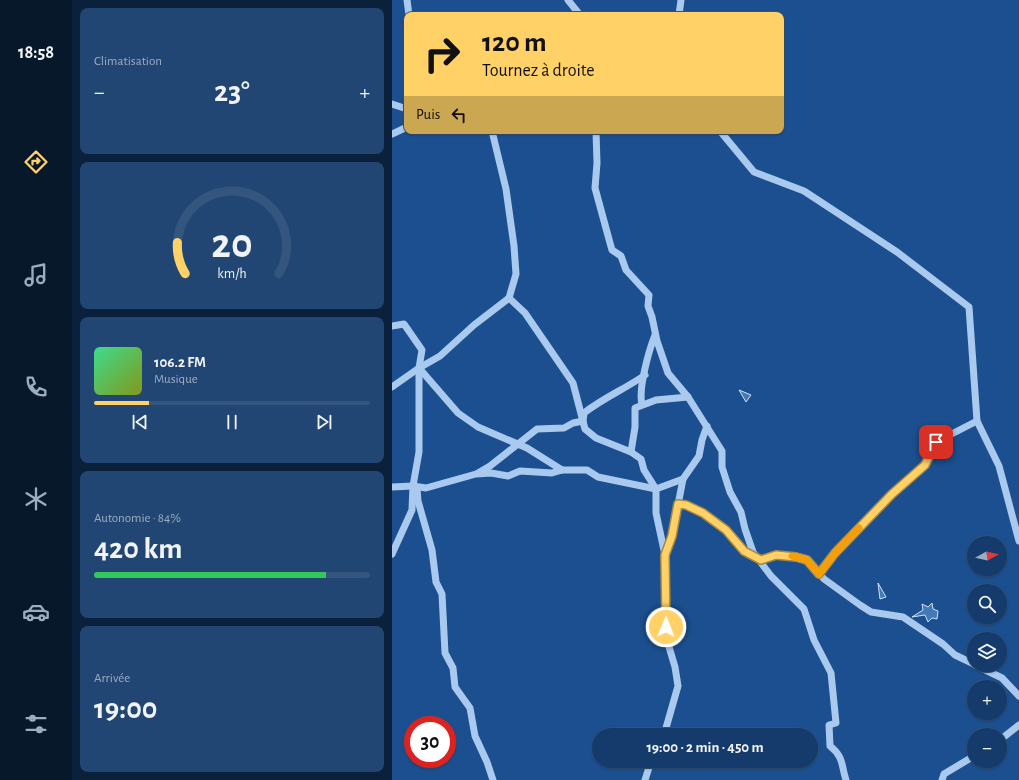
<!DOCTYPE html>
<html lang="fr">
<head>
<meta charset="utf-8">
<style>
  :root { --surface:#143b6b; --page:#214673; --text:#f1f3f6; --muted:#9dadc1; --line:#33557e; --accent:#ffd166 }
  body { margin:0; font-family:"Alegreya Sans",sans-serif; background:var(--page); color:var(--text); height:100vh; display:flex; flex-direction:column; font-size:15px; white-space:nowrap }
  * { box-sizing:border-box; margin:0 }
  p { font-size:13px; color:var(--muted) }
  .icon { flex:none; width:22px; height:22px; fill:none; stroke:currentColor; stroke-width:2; stroke-linecap:round; stroke-linejoin:round }
  .map { position:relative; flex:1; overflow:hidden }
  .panel { display:flex; flex-direction:column; gap:8px; padding:8px; background:#0b203b; width:320px }
  .panel>* { flex:none }
  .banner { position:absolute; left:12px; top:12px; width:380px; height:122px; border-radius:8px; box-shadow:0 1px 3px #0004,0 0 0 1px var(--line); background:#ffd166; color:#111; overflow:hidden }
  .needle { width:26px; rotate:82deg }
  .fabs { position:absolute; left:575px; top:536px; display:grid; gap:8px }
  .fabs a { display:grid; place-items:center; width:40px; height:40px; border-radius:50%; background:var(--surface); box-shadow:0 1px 3px #0004,0 0 0 1px var(--line); font-size:20px }
  .speed { position:absolute; left:12px; top:716px; display:flex; gap:8px; font-size:20px; font-weight:700; text-align:center }
  .speed>* { display:grid; place-content:center; width:52px; height:52px; border-radius:50%; background:var(--surface); box-shadow:0 1px 3px #0004,0 0 0 1px var(--line); line-height:1 }
  .speed .limit { border:6px solid #d22; background:#fff; color:#111 }
  .pin { position:absolute; display:grid; place-items:center; width:34px; height:34px; color:#fff; margin:-17px; border-radius:8px; box-shadow:0 2px 6px #0006 }
  .me { position:absolute; width:44px; margin:-22px; rotate:1deg; stroke-linejoin:round; filter:drop-shadow(0 0 3px #0008) }
  .turn { display:flex; align-items:center; gap:14px; height:84px; padding:0 12px; font-size:18px }
  .turn .icon { width:52px; height:52px; stroke-width:2.5 }
  .turn b { display:block; font-size:28px; line-height:34px }
  .then { display:flex; align-items:center; height:38px; padding:0 12px; background:#0003; gap:8px; font-size:15px }
  .big { font-size:30px; font-weight:600; line-height:1.1 }
  .panel .card { flex:1; display:flex; flex-direction:column; justify-content:center; gap:6px; min-width:0; padding:0 14px; border-radius:8px; background:var(--page) }
  .panel .dial { align-items:center; gap:0 }
  .dial svg { height:104px; overflow:visible; fill:none; stroke:var(--line); stroke-width:7; stroke-linecap:round; text-anchor:middle }
  .dial text { fill:var(--text); stroke:none }
  .song { display:flex; align-items:center; gap:12px }
  .cover { width:48px; height:48px; border-radius:6px; background:linear-gradient(135deg,hsl(150 70% 55%),hsl(70 70% 35%)) }
  .played { height:4px; border-radius:2px; background:linear-gradient(90deg,var(--accent) 20%,var(--line) 20%) }
  .keys { display:flex; justify-content:space-around; direction:ltr }
  .heat { display:flex; justify-content:space-between; align-items:center; font-size:22px; direction:ltr }
  .charge { height:6px; border-radius:3px; background:linear-gradient(90deg,#34c759 84%,var(--line) 0) }
  .trip { position:absolute; left:200px; top:728px; width:226px; height:40px; border-radius:20px; background:var(--surface); box-shadow:0 1px 3px #0004,0 0 0 1px var(--line); font-weight:600; line-height:40px; text-align:center }
  main { display:flex; flex:1; min-height:0 }
  .menu { display:flex; flex-direction:column; width:72px; justify-content:space-around; align-items:center; background:#08182b; color:var(--muted) }
  .menu .icon { width:28px; height:28px }
  .menu .selected { color:var(--accent) }
  .menu b { font-size:18px; color:var(--text) }
  .map>svg:first-child { display:block }
  .building { fill:#4478b7; stroke:#cfe3fa }
  .lines { fill:none; stroke-linecap:round; stroke-linejoin:round }
  .minor { stroke:#a9c9ee; stroke-width:7 }
  .route-casing { stroke:#a68842; stroke-width:10 }
  .route { stroke:#ffd166; stroke-width:7 }
  .slow { stroke:#f59e0b; stroke-width:7 }
</style>
</head>
<body>
<main>
<nav class="menu">
<b>18:58</b>
<svg class="icon selected" aria-label="directions" viewBox="0 0 24 24"><path d="M12 3l9 9-9 9-9-9zM9 14v-3h6M13 9l2 2-2 2"/></svg>
<svg class="icon" aria-label="music" viewBox="0 0 24 24"><path d="M9 18V5l10-2v13"/><circle cx="6" cy="18" r="3"/><circle cx="16" cy="16" r="3"/></svg>
<svg class="icon" aria-label="phone" viewBox="0 0 24 24"><path d="M5 4h4l2 5-3 2q2 4 5 5l2-3 5 2v4C11 20 4 13 5 4z"/></svg>
<svg class="icon" aria-label="climate" viewBox="0 0 24 24"><path d="M12 3v18M4 7l16 10M4 17L20 7"/></svg>
<svg class="icon" aria-label="car" viewBox="0 0 24 24"><path d="M5 17H2v-5l4-1 3-4h7l3 4 3 1v5h-3M9 17h6M6 11h13"/><circle cx="7" cy="17" r="2"/><circle cx="17" cy="17" r="2"/></svg>
<svg class="icon" aria-label="filters" viewBox="0 0 24 24"><path d="M4 7h16M4 17h16"/><circle cx="9" cy="7" r="2"/><circle cx="15" cy="17" r="2"/></svg>
</nav>
<section class="panel">
<div class="card"><p>Climatisation</p>
<div class="heat"><a>−</a><b class="big">23°</b><a>+</a></div>
</div>
<div class="card dial"><svg viewBox="0 0 100 80">
<path d="M14 69A42 42 0 1 1 86 69"/>
<path d="M14 69A42 42 0 0 1 8 45" stroke="#ffd166"/>
<text x="50" y="56" font-size="32" font-weight="700">20</text>
<text x="50" y="72" font-size="11">km/h</text>
</svg></div>
<div class="card">
<div class="song"><i class="cover"></i><div><b>106.2 FM</b><p>Musique</p></div></div>
<div class="played"></div>
<div class="keys"><svg class="icon" aria-label="previous" viewBox="0 0 24 24"><path d="M18 5L8 12l10 7zM5 5v14"/></svg><svg class="icon" aria-label="pause" viewBox="0 0 24 24"><path d="M8 5v14M16 5v14"/></svg><svg class="icon" aria-label="next" viewBox="0 0 24 24"><path d="M6 5l10 7-10 7zM19 5v14"/></svg></div>
</div>
<div class="card"><p>Autonomie · 84%</p><b class="big">420 km</b><div class="charge"></div></div>
<div class="card"><p>Arrivée</p><b class="big">19:00</b></div>
</section>
<div class="map">
<svg width="627" height="780" viewBox="0 0 627 780">
  <rect width="100%" height="100%" fill="#1b4f8f"/>
  <!-- building -->
  <g class="building">
    <polygon points="347,390 359,395 354,402"/>
    <polygon points="486,583 494,597 488,599"/>
    <polygon points="540,603 541,609 546,611 545,619 540,618 536,622 533,615 520,617 531,610 530,604 536,607"/>
  </g>
  <g class="lines">
    <!-- minor -->
    <g class="minor">
      <polyline points="15,0 17,15"/>
      <polyline points="176,0 188,15"/>
      <polyline points="287,15 289,0"/>
      <polyline points="0,104 15,109"/>
      <path d="M204,131L205,163L203,188L218,243L220,250L229,256L234,270L257,295L256,306L260,317L265,341L276,373L296,397L330,451V467L338,492L349,512L353,529L361,552L379,576L412,609L422,640L439,673L444,723L437,725L438,746C452,757 449,765 454,780"/>
      <polyline points="328,131 362,172 412,191 505,252 577,307 585,421 607,466 627,541"/>
      <polyline points="0,134 15,127"/>
      <polyline points="117,298 133,313 181,383 193,429 204,438 239,452"/>
      <polyline points="0,326 12,324 30,350 27,368 0,387"/>
      <polyline points="27,368 66,413 86,427 135,448 170,470"/>
      <path d="M250,404C246,389 257,350 263,335"/>
      <path d="M86,473L98,466L145,429L172,428L181,423L191,421L192,413C211,398 233,389 253,375"/>
      <polyline points="0,487 21,486 34,488 84,474 99,473 116,476 128,471 160,473 170,470 195,470 206,477 264,489 291,479"/>
      <polyline points="25,488 26,501 40,550 44,582 50,594 53,653 61,668 63,687 78,708 83,736 95,762 101,780"/>
      <polyline points="286,504 294,505 311,513 334,529 352,551 369,560 384,555 394,555 415,560 432,579 468,605 479,612 511,617 551,644 563,655 582,664"/>
      <polyline points="0,554 20,510 21,486 27,452 27,368 48,356 82,325 117,298 124,274 122,246 114,189 100,131"/>
      <polyline points="273,555 264,513 264,489 252,470 249,459 239,452 243,427 243,408 264,400 296,397"/>
      <polyline points="427,574 443,553 499,494 533,465 544,442 585,421"/>
      <polyline points="583,665 610,678 627,696"/>
      <polyline points="270,735 274,728 286,686 283,667 275,640 273,555 280,536 291,479 307,456 310,440 315,426"/>
      <polyline points="608,740 627,725"/>
      <polyline points="253,780 259,761"/>
      <polyline points="550,780 552,774 582,756"/>
    </g>
  </g>
  <g class="lines">
    <defs>
      <polyline id="route" points="274,627 273,555 280,536 286,504 294,505 311,513 334,530 352,551 369,560 384,555 404,557 415,560 427,574 443,553 500,494 533,465 544,442"/>
    </defs>
    <!-- route casing -->
    <use href="#route" class="route-casing"/>
    <!-- route -->
    <use href="#route" class="route"/>
    <!-- slow -->
    <polyline class="slow" points="400,556 415,560 427,574 443,553 467,528"/>
  </g>
</svg>
<div class="fabs">
<a><svg class="needle" viewBox="-14 -14 28 28"><path d="M0-13l5 13h-10z" fill="#e53935"/><path d="M0 13l5-13h-10z" fill="#9dadc1"/></svg></a>
<a><svg class="icon" aria-label="search" viewBox="0 0 24 24"><circle cx="10" cy="10" r="6"/><path d="M15 15l6 6"/></svg></a>
<a><svg class="icon" aria-label="layers" viewBox="0 0 24 24"><path d="M12 4l9 5-9 5-9-5zM3 14l9 5 9-5"/></svg></a>
<a>+</a>
<a>−</a>
</div>
<div class="speed"><div class="limit">30</div></div>
<div class="pin" style="left:544px;top:442px;background:#d93025"><svg class="icon" aria-label="arrive" viewBox="0 0 24 24"><path d="M6 21V4h12l-3 4 3 4H6"/></svg></div>
<svg class="me" style="left:274px;top:627px" viewBox="-20 -20 40 40"><circle r="17" fill="#ffd166" stroke="#fff" stroke-width="3"/><path d="M0-11L8 9 0 5-8 9z" fill="#fff"/></svg>
<div class="trip">19:00 · 2 min · 450 m</div>
<div class="banner">
<div class="turn"><svg class="icon" aria-label="right" viewBox="0 0 24 24"><path d="M7 20v-9h11M14 6l5 5-5 5"/></svg><div><b>120 m</b>Tournez à droite</div></div>
<div class="then">Puis<svg class="icon" aria-label="left" viewBox="0 0 24 24"><path d="M17 20v-9H6M10 6l-5 5 5 5"/></svg></div>
</div>
</div>
</main>
</body>
</html>
